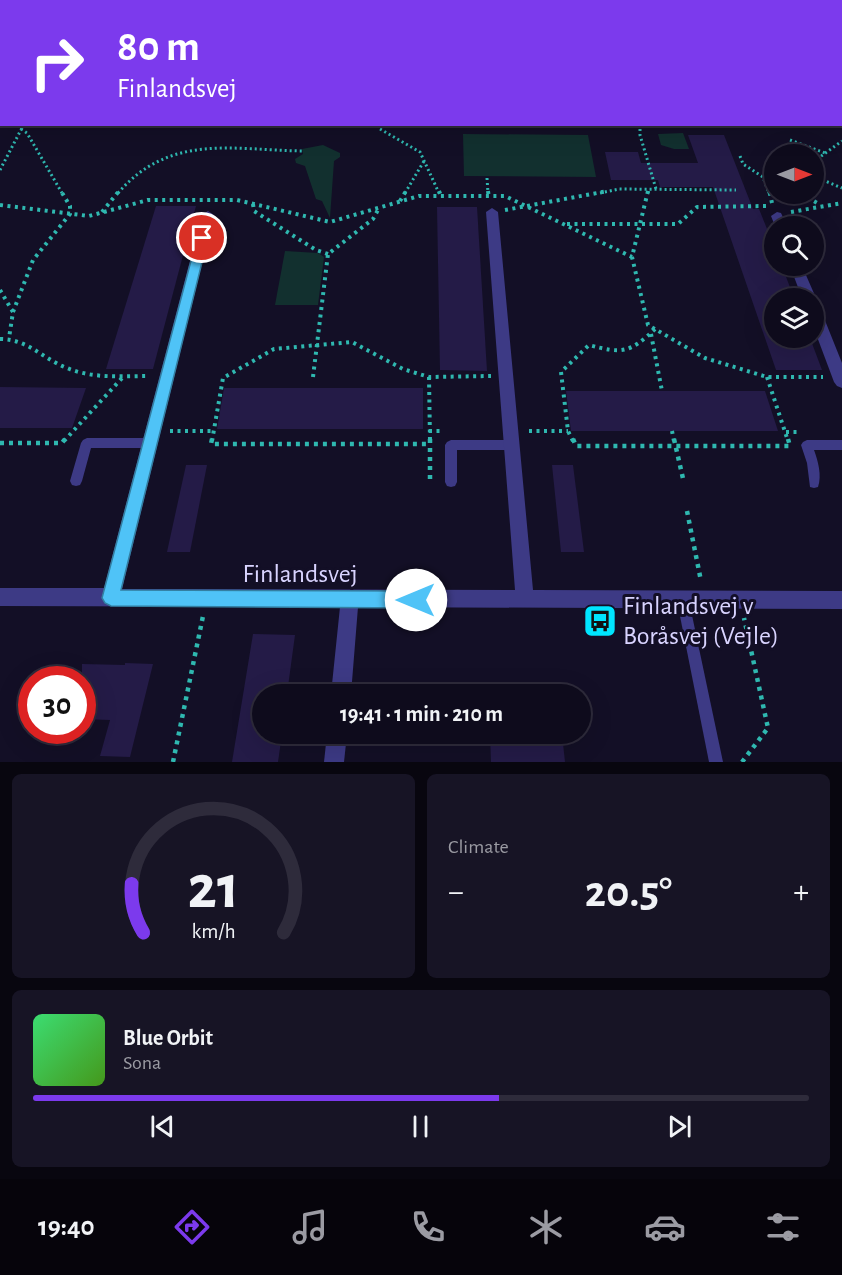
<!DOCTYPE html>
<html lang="en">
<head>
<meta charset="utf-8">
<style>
  :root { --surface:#0e0b1c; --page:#171425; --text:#f1f3f6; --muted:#9b9ba3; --line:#2e2b3b; --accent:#7c3aed }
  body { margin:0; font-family:"Alegreya Sans",sans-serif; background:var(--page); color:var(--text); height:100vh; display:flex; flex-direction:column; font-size:22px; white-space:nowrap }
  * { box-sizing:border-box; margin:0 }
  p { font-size:20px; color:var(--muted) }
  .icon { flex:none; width:33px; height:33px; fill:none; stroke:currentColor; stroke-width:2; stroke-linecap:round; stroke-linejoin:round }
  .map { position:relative; height:762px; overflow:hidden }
  .sheet { display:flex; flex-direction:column; gap:12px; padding:12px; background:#08060f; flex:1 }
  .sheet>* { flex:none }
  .hud { position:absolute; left:0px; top:0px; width:843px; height:126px; box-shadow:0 6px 24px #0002,0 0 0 2px var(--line); background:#7c3aed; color:#fff; overflow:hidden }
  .needle { width:39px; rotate:90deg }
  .tools { position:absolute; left:764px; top:144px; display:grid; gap:12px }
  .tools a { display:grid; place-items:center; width:60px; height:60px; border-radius:50%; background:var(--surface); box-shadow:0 6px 24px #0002,0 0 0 2px var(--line); font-size:30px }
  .speed { position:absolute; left:18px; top:666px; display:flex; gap:12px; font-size:30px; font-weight:700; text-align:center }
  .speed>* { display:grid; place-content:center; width:78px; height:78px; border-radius:50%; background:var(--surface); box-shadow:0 6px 24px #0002,0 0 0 2px var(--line); line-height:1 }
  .speed .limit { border:9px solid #d22; background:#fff; color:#111 }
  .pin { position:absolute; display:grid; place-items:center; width:51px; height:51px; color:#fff; margin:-26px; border:3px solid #fff; border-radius:50%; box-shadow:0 2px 6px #0007 }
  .me { position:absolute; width:66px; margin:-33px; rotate:270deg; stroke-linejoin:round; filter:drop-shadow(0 0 4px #0008) }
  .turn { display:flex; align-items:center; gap:21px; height:126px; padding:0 18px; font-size:27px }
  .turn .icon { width:78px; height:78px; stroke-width:2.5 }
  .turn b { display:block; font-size:42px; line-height:51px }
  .big { font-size:45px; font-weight:700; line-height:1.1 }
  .sheet .card { flex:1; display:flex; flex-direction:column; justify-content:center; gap:9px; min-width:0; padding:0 21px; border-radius:9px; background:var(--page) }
  .sheet .dial { align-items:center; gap:0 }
  .dial svg { height:156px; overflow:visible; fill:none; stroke:var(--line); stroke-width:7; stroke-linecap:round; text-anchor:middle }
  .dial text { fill:var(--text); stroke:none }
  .song { display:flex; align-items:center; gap:18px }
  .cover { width:72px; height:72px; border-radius:9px; background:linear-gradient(135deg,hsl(140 70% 55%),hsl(100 70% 35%)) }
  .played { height:6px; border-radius:3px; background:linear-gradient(90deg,var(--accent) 60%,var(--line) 60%) }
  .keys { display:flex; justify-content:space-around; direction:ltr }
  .heat { display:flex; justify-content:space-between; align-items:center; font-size:33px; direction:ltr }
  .sheet .tiles { flex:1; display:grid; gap:12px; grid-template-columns:1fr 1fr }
  .card:last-child { grid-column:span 2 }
  .trip { position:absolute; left:252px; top:684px; width:339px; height:60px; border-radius:30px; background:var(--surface); box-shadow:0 6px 24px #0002,0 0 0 2px var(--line); font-weight:700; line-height:60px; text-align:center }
  .menu { display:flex; height:96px; justify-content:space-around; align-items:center; background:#06040b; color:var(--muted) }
  .menu .icon { width:42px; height:42px }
  .menu .current { color:var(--accent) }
  .menu b { font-size:27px; color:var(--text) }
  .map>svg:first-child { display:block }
  .green { fill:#12302f }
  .building { fill:#241b47 }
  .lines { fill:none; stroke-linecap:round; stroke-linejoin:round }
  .path-far2 { stroke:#2fb8b0; stroke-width:3; stroke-dasharray:2 3; stroke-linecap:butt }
  .path-far1 { stroke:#2fb8b0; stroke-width:4; stroke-dasharray:3 4.5; stroke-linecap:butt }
  .path { stroke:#2fb8b0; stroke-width:4.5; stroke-dasharray:4 5; stroke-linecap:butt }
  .lane { fill:#3d3a85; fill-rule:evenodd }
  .street { fill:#3d3a85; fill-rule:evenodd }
  .route { fill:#4fc3f7; stroke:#337fa1; stroke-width:1.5 }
  .labels { text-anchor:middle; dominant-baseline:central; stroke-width:6; stroke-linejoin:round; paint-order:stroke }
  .near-street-label { font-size:26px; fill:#d9d4ff; stroke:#130f26 }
  .near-poi-label { font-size:26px; fill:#d9d4ff; stroke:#130f26; text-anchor:start }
</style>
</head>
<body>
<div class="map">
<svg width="842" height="762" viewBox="0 0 842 762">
  <rect width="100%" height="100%" fill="#130f26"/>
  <!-- green -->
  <g class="green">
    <polygon points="683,133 689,149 674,149 661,145 658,134"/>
    <polygon points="463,134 588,135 596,177 464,176"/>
    <polygon points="323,145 340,153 340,157 334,161 330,218 322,201 316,199 305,166 296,163 295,159 303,154 302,149"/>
    <polygon points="285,251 318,253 324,257 318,305 275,305"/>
  </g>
  <!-- building -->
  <g class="building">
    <polygon points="688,135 724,135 753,209 759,209 774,246 774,266 782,266 794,298 774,298 774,338 810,338 822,370 776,370 713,187 660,187 658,180 611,180 605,152 638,152 641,163 698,163"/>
    <polygon points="156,206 196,206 153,369 106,369"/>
    <polygon points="437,207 477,207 487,371 440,370"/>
    <polygon points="0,387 86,388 72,428 0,428"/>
    <polygon points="224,388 423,388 423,429 217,429"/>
    <polygon points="566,391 765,391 778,431 571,431"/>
    <polygon points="186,465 207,465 190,552 167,552"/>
    <polygon points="552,465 573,465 584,552 561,552"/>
    <polygon points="253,634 295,635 287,694 262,694 262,734 282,734 278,762 232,762"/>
    <polygon points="125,663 153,664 130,757 100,756 110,720 82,719 82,664 125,665"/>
    <polygon points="490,734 562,734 565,762 491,762"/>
  </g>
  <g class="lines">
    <!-- path-far2 -->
    <g class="path-far2">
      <polyline points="834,2 836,0"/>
      <polyline points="380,124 380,129 420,152 439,193"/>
      <polyline points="640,124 640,135 656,189"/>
      <polyline points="21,129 27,133 62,193"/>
      <polyline points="790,140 825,153"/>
      <polyline points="740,156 743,164 763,177 769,193"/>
      <polyline points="813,162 842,141"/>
      <polyline points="0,170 24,124"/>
      <polyline points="813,176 842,188"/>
      <polyline points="487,178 488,193"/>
      <path d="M118,193C170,133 232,150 303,151"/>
      <polyline points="405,193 424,161"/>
      <polyline points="600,193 619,189 736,190"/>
      <polyline points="648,193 649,189"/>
      <polyline points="772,193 774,191"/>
    </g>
    <!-- path-far1 -->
    <g class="path-far1">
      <polyline points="439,191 441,196"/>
      <polyline points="488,191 489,198"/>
      <polyline points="648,191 632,257 648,325 705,358 767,377 823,377"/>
      <polyline points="769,191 770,194"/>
      <polyline points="801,194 819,204"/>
      <polyline points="400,201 406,191"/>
      <polyline points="772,203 770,194 774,191"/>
      <polyline points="253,204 254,211 316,250 328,254"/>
      <polyline points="0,205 89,216 148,200 237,200 330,222 419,196 505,196 632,257"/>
      <polyline points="505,210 608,191"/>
      <polyline points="102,212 119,191"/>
      <polyline points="791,212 842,203"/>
      <polyline points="567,224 678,224 697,207 766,206"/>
      <polyline points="0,290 13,312 9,338"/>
      <polyline points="13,312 33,260 70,214 70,206 61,191"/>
      <polyline points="651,334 662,391"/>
      <path d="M0,339C28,339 43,359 67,368C93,379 122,376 149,376"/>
      <polyline points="313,377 328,254 373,219 379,208"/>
      <polyline points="429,377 430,441"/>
      <polyline points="767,377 788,441"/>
      <polyline points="170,431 212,431"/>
      <polyline points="429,431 443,431"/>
      <polyline points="529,431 568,431"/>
      <polyline points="672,431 674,441"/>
      <polyline points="786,432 800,432"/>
      <polyline points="64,441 123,377"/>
      <polyline points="212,441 223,378 274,349 352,342 403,369 429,377 491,376"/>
      <path d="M573,441L568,431L561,372L589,345C622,354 630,353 655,329"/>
    </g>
    <!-- path -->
    <g class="path">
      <polyline points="212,439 211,444 429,444"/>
      <polyline points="430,439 430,482"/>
      <polyline points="573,439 576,446 790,446 788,439"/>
      <polyline points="674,439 684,483"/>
      <polyline points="0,443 62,443 65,439"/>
      <polyline points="687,511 701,581"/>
      <polyline points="173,762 203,616"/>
      <polyline points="742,762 768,728 744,618"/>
    </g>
    <!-- lane -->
    <g class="lane">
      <polygon points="87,438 150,438 154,440 156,443 154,446 150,448 91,448 82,481 80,485 76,486 72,485 70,481 81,443 83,440"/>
      <polygon points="451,440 513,440 517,442 519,445 517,448 513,450 457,450 457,482 455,486 451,487 447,486 445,482 445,445 447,442"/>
      <path d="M807,440H842V450H814C818,461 822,475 818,487L814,488L810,487L807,463L801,445L803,442Z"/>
      <polygon points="683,595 688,597 689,601 723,762 709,762 677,601 678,597"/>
    </g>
    <!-- street -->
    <g class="street">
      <rect x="43" y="0" width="10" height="2"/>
      <rect x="245" y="0" width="10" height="2"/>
      <rect x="469" y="0" width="10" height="2"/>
      <rect x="0" y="75" width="2" height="6"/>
      <polygon points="492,208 498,212 533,590 842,591 842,609 358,607 351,694 331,694 340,607 0,606 0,588 104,588 202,215 208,211 214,215 122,589 515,590 486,212"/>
      <polygon points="777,212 781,213 787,226 775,226 771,216"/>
      <polygon points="790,266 802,266 816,298 814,302 813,298 802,298"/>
      <polygon points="813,303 820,308 842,363 842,388 837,386 834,382 813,326"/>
      <polygon points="327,734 347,734 344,762 324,762"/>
    </g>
  </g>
  <!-- route -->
  <polygon class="route" points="202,234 208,238 121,590 416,591 421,594 424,600 421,605 416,608 111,606 105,603 102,598 197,238"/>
  <!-- icons -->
  <defs>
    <symbol id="bus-square" viewBox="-11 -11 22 22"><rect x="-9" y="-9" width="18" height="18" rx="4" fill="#00e5ff" stroke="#130f26"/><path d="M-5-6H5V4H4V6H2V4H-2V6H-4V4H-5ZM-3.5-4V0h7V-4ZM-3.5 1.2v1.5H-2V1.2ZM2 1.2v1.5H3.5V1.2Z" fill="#111"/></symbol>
  </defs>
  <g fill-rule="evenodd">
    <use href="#bus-square" x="581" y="602" width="38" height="38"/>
  </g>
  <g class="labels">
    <!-- near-street labels -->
    <g class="near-street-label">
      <text x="300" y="574">Finlandsvej</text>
    </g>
    <!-- near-poi labels -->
    <g class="near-poi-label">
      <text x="623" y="606">Finlandsvej v<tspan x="623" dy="30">Boråsvej (Vejle)</tspan></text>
    </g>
  </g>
</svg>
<div class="tools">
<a><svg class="needle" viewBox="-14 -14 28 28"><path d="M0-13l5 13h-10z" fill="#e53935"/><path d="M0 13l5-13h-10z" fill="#9b9ba3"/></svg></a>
<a><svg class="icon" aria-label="search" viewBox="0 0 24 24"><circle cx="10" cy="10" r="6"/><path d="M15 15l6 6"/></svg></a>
<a><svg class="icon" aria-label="layers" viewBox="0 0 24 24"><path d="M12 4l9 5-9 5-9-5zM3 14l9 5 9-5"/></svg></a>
</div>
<div class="speed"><div class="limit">30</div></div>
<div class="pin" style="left:202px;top:238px;background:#d93025"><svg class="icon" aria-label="arrive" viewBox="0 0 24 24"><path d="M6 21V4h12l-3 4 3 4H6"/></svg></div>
<svg class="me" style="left:416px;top:600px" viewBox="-20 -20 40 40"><circle r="19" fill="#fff"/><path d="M0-13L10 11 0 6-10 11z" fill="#4fc3f7"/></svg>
<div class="trip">19:41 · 1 min · 210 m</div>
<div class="hud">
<div class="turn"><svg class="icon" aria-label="right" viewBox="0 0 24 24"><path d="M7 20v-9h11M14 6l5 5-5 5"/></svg><div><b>80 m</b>Finlandsvej</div></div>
</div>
</div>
<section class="sheet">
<div class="tiles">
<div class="card dial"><svg viewBox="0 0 100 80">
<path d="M14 69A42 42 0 1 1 86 69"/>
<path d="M14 69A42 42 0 0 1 8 44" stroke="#7c3aed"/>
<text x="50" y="56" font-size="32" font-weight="700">21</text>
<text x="50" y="72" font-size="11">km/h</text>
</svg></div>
<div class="card"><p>Climate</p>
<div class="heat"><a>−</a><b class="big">20.5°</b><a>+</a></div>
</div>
<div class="card">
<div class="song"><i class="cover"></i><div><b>Blue Orbit</b><p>Sona</p></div></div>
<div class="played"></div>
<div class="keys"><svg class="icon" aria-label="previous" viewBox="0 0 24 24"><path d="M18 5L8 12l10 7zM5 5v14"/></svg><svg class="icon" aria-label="pause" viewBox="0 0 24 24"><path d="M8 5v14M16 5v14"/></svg><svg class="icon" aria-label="next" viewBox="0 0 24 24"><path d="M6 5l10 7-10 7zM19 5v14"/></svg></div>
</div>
</div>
</section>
<nav class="menu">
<b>19:40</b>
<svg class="icon current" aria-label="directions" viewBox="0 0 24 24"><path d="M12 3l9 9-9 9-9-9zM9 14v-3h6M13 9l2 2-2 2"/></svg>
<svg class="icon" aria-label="music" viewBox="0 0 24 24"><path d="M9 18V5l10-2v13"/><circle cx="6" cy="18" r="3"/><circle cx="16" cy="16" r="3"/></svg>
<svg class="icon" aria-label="phone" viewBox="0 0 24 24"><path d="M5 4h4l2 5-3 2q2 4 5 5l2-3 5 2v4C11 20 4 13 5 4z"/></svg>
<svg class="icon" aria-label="climate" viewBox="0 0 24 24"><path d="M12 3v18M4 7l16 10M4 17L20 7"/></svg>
<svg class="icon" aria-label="car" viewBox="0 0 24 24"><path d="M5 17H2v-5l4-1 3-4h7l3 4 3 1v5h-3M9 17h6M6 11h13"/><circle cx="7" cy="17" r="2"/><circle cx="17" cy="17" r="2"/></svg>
<svg class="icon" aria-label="filters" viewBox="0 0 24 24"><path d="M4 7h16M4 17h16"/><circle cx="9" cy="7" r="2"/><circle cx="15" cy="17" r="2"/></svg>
</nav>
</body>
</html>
